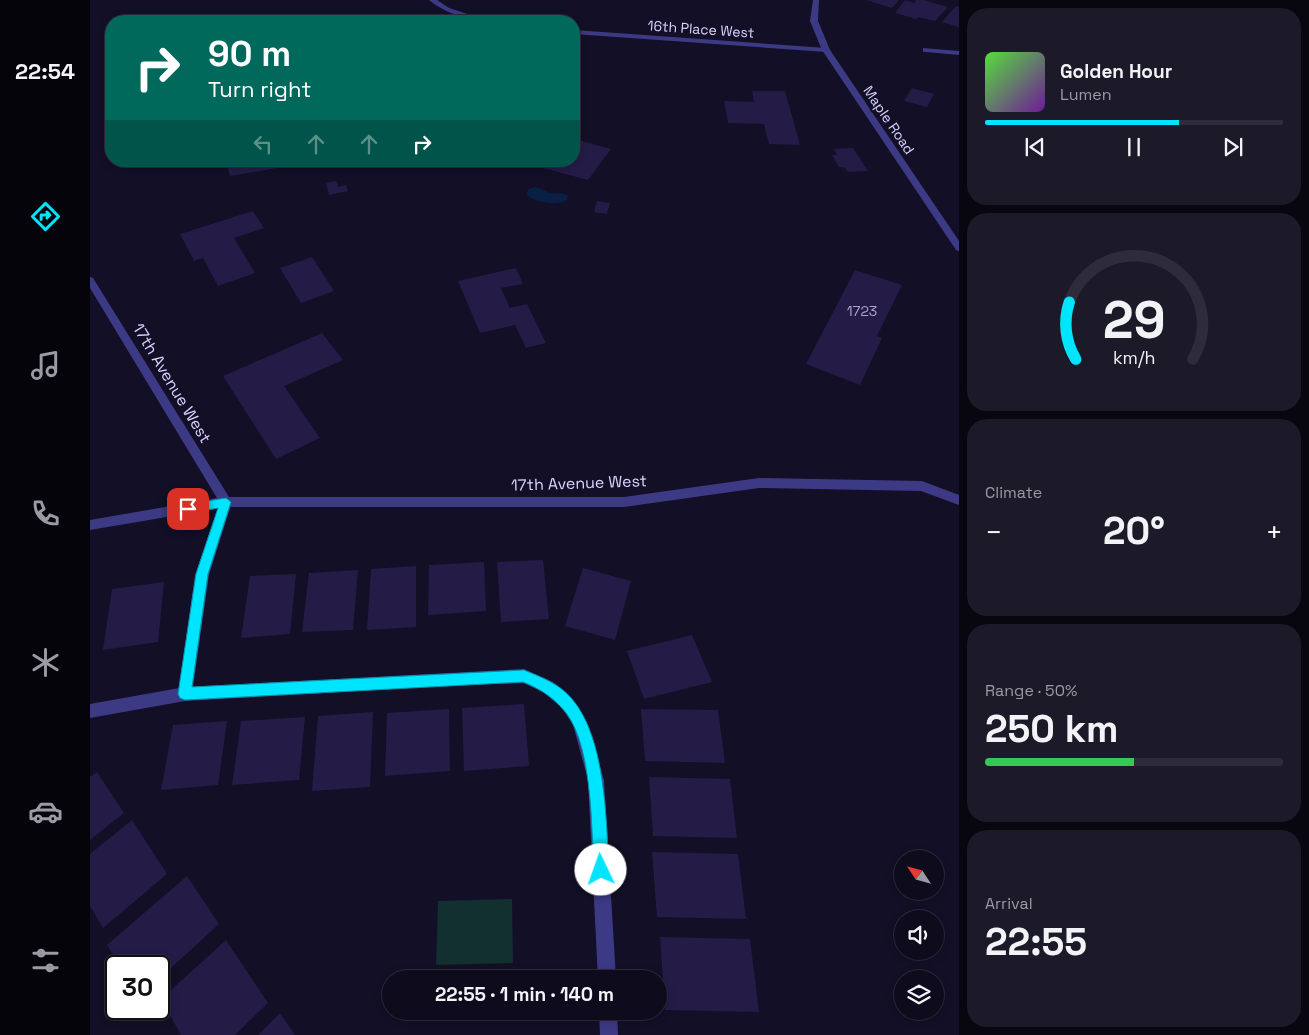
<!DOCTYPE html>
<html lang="en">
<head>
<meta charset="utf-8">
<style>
  :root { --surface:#0e0b1c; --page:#1c1929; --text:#f1f3f6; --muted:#9b9ba3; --line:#2e2b3b; --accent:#00e5ff }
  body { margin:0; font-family:"Space Grotesk",sans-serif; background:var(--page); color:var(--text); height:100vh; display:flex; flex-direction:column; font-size:19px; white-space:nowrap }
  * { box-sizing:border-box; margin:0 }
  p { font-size:16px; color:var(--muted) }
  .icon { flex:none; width:28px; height:28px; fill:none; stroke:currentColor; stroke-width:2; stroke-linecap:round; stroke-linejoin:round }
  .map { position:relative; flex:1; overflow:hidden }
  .sheet { display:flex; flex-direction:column; gap:8px; padding:8px; background:#08060f; width:350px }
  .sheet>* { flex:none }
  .top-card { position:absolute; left:15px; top:15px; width:475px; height:152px; border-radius:20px; box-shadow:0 2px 8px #0003,0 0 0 1px var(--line); background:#00695c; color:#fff; overflow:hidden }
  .needle { width:32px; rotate:306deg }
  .tools { position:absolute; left:804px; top:850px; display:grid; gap:10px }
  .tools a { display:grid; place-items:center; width:50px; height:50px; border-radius:50%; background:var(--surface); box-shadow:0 2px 8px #0003,0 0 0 1px var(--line); font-size:25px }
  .speed { position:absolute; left:15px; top:955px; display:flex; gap:10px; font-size:25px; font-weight:700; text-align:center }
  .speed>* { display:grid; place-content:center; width:65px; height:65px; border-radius:50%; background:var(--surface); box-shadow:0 2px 8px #0003,0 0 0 1px var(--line); line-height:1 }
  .speed .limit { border:2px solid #111; border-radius:8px; background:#fff; color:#111 }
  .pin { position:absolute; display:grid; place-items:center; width:42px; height:42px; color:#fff; margin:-21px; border-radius:10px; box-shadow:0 2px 8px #0006 }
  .me { position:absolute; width:55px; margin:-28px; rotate:357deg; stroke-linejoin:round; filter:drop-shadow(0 0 4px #0008) }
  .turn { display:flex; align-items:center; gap:18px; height:105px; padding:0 20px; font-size:22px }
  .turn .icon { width:65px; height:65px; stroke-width:2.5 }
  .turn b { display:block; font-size:35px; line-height:42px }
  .lanes { display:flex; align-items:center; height:48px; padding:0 20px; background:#0003; justify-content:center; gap:25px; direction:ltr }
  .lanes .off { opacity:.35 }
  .big { font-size:38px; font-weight:700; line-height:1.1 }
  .sheet .tile { flex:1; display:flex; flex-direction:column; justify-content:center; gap:8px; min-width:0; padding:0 18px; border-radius:20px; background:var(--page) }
  .sheet .dial { align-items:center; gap:0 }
  .dial svg { height:130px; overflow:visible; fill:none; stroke:var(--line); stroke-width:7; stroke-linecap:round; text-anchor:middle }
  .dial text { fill:var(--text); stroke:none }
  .song { display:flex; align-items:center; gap:15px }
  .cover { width:60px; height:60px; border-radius:8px; background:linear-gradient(135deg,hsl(110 70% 55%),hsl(280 70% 35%)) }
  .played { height:5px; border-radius:2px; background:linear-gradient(90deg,var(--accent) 65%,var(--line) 65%) }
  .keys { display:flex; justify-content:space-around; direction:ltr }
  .heat { display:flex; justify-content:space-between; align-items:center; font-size:28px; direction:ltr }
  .charge { height:8px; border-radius:4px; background:linear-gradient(90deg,#34c759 50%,var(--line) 0) }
  .trip { position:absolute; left:292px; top:970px; width:285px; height:50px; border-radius:25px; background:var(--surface); box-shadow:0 2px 8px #0003,0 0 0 1px var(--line); font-weight:700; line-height:50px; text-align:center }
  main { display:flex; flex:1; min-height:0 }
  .dock { display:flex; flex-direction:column; width:90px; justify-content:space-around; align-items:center; background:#06040b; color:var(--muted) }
  .dock .icon { width:35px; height:35px }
  .dock .current { color:var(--accent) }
  .dock b { font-size:22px; color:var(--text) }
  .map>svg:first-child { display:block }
  .green { fill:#12302f }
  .water { fill:#0a1f44 }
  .building { fill:#241b47 }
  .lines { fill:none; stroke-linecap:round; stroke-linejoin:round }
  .service { fill:#3d3a85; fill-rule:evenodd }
  .minor { fill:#3d3a85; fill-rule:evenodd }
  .tertiary { fill:#3d3a85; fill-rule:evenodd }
  .route { fill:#00e5ff; stroke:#0095a6 }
  .labels { text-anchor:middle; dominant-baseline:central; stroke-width:5; stroke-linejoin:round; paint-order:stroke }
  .far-street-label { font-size:14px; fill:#d9d4ff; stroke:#130f26 }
  .number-label { font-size:14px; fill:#aca6d1 }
  .street-label { font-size:16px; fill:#d9d4ff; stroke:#130f26 }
</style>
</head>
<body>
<main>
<nav class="dock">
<b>22:54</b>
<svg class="icon current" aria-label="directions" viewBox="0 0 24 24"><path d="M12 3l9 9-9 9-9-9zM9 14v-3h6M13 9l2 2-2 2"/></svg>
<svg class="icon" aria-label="music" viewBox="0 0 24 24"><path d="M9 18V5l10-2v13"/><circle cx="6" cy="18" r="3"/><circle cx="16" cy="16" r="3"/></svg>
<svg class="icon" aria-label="phone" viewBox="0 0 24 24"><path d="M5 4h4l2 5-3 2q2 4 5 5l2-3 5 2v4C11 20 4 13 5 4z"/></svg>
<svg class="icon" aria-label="climate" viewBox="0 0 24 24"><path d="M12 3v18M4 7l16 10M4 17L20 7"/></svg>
<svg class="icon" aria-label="car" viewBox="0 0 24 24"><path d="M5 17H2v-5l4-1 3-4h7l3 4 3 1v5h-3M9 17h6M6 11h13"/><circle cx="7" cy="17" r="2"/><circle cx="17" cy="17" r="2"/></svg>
<svg class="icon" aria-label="filters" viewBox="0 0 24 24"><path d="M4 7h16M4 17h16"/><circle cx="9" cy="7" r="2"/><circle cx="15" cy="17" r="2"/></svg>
</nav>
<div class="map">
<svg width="869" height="1035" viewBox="0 0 869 1035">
  <rect width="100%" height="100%" fill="#130f26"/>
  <!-- green -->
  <polygon class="green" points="422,899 423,963 346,965 348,901"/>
  <!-- water -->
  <path class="water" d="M445,187C451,188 455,192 461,193C468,194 472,192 478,196L477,200C467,206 444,203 436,194L439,189Z"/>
  <!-- building -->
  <g class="building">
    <polygon points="776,0 809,0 802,8"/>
    <polygon points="815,0 824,3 826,0 833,0 858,7 845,21 828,17 826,19 805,13"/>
    <polygon points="866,6 869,7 869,27 852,22"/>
    <polygon points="822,88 844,94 837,107 814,101"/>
    <polygon points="662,91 695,91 710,145 679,144 674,124 638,123 634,101 664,102"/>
    <polygon points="488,140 521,149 498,180 431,162 484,161 484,146"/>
    <polygon points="763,148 778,171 758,172 754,167 749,167 742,155 747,155 744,149"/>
    <polygon points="136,161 191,161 193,167 140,176"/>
    <polygon points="246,181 249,187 256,185 258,191 239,195 236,183"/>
    <polygon points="507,201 520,203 517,214 504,212"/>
    <polygon points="163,211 174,228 144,238 165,273 128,286 113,258 104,261 90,234"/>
    <polygon points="222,257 244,291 211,303 190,268"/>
    <polygon points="426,268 433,284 411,288 420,308 437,304 456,343 436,348 425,325 390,333 368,281"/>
    <polygon points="765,270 812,285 787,336 792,338 770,385 716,364"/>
    <polygon points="232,333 253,360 194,386 230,438 186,459 133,376"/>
    <polygon points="453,560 459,619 411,622 407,562"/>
    <polygon points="394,562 396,611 338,615 339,565"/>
    <polygon points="326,566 326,627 277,630 281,569"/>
    <polygon points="493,568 541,581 525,640 475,626"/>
    <polygon points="268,570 263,630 212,632 219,573"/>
    <polygon points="206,574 200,634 151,638 160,576"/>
    <polygon points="74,582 68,642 13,650 22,589"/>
    <polygon points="602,635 622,682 554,699 537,651"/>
    <polygon points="434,704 439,766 374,771 372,708"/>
    <polygon points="359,709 360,771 295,776 297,713"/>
    <polygon points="551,709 628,710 635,763 555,761"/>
    <polygon points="283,712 280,787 222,791 228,716"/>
    <polygon points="215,717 209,780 142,785 151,721"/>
    <polygon points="137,721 128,785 71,790 83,725"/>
    <polygon points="7,772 34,813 0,840 0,777"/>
    <polygon points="559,777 640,779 647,838 563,836"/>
    <polygon points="42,820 77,874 13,928 0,906 0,854"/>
    <polygon points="562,852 648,854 656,919 567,917"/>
    <polygon points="97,876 129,924 69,979 69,966 30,966 17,945"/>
    <polygon points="570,937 660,939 669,1012 575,1010"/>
    <polygon points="136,940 178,1003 145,1035 91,1035 71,999"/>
    <polygon points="190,1013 205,1035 168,1035"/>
  </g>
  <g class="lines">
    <!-- service -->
    <polygon class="service" points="136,497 140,498 142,502 119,575 102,694 100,699 95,701 90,699 88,694 105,575 130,502 132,498"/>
    <!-- minor -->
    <g class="minor">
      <path d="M339,0H347L359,8L399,21C380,22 353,12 339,0Z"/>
      <polygon points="484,30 736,48 740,50 736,52 484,34"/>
      <polygon points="833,48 869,51 869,55 836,52 833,52"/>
      <polygon points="0,277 3,278 139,497 534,497 669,478 832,481 869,495 869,505 831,491 669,488 534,507 136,507 0,530 0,520 127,498 0,288"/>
      <polygon points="434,669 463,682 482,698 497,722 514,780 526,979 508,979 498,780 483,725 472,708 453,692 433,683 372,685 95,701 0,718 0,704 95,687"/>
      <polygon points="509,1011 527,1011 528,1035 510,1035"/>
    </g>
    <!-- tertiary -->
    <polygon class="tertiary" points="723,0 729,0 728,21 740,50 869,241 869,251 866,250 732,50 720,21"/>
  </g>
  <!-- route -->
  <path class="route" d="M136,498L141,502L118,574L102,687L434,670C451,677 470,684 482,699C516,739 516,820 519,870L516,875L511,877L506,875L504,870C501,827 503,738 471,707C460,695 448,688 433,682L95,700L90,698L88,694L106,574L128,508L98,514L92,509L98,504Z"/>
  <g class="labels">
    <!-- far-street labels -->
    <g class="far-street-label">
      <text transform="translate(611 29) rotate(4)">16th Place West</text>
      <text transform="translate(799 120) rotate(56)">Maple Road</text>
    </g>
    <!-- number labels -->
    <g class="number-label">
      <text x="772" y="311">1723</text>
    </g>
    <!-- street labels -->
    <g class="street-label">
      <text transform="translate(82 383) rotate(59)">17th Avenue West</text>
      <text transform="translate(489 483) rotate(-2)">17th Avenue West</text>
    </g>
  </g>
</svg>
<div class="tools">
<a><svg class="needle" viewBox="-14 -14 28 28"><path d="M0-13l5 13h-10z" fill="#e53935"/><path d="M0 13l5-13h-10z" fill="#9b9ba3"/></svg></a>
<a><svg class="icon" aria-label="sound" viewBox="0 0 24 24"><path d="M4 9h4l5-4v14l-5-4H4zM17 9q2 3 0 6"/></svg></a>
<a><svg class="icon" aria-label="layers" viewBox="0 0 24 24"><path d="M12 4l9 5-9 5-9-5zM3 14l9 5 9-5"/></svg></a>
</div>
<div class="speed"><div class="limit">30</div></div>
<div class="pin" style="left:98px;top:509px;background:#d93025"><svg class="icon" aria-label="arrive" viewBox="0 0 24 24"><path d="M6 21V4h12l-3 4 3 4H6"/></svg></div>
<svg class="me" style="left:511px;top:870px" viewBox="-20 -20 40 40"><circle r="19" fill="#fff"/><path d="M0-13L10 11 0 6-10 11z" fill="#00e5ff"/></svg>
<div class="trip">22:55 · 1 min · 140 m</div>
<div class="top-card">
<div class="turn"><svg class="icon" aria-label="right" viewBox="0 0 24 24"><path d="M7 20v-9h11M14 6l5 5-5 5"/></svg><div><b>90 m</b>Turn right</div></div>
<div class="lanes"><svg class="icon off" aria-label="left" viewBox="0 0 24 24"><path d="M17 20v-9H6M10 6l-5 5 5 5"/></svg><svg class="icon off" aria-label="ahead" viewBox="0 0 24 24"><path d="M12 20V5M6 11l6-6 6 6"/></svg><svg class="icon off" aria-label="ahead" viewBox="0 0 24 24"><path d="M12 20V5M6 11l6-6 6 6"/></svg><svg class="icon" aria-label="right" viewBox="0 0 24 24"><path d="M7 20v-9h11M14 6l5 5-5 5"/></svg></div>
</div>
</div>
<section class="sheet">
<div class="tile">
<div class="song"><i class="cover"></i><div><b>Golden Hour</b><p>Lumen</p></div></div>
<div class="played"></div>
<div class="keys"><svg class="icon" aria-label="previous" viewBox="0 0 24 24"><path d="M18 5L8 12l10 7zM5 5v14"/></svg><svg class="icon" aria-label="pause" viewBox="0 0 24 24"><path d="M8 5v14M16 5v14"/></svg><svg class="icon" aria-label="next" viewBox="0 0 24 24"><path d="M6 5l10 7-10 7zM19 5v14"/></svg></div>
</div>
<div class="tile dial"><svg viewBox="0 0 100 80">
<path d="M14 69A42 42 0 1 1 86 69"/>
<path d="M14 69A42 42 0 0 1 10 34" stroke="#00e5ff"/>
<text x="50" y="56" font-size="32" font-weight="700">29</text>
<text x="50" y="72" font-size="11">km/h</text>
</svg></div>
<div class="tile"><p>Climate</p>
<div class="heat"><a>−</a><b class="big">20°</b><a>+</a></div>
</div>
<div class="tile"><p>Range · 50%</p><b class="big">250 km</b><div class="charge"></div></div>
<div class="tile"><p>Arrival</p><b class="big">22:55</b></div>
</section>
</main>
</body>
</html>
